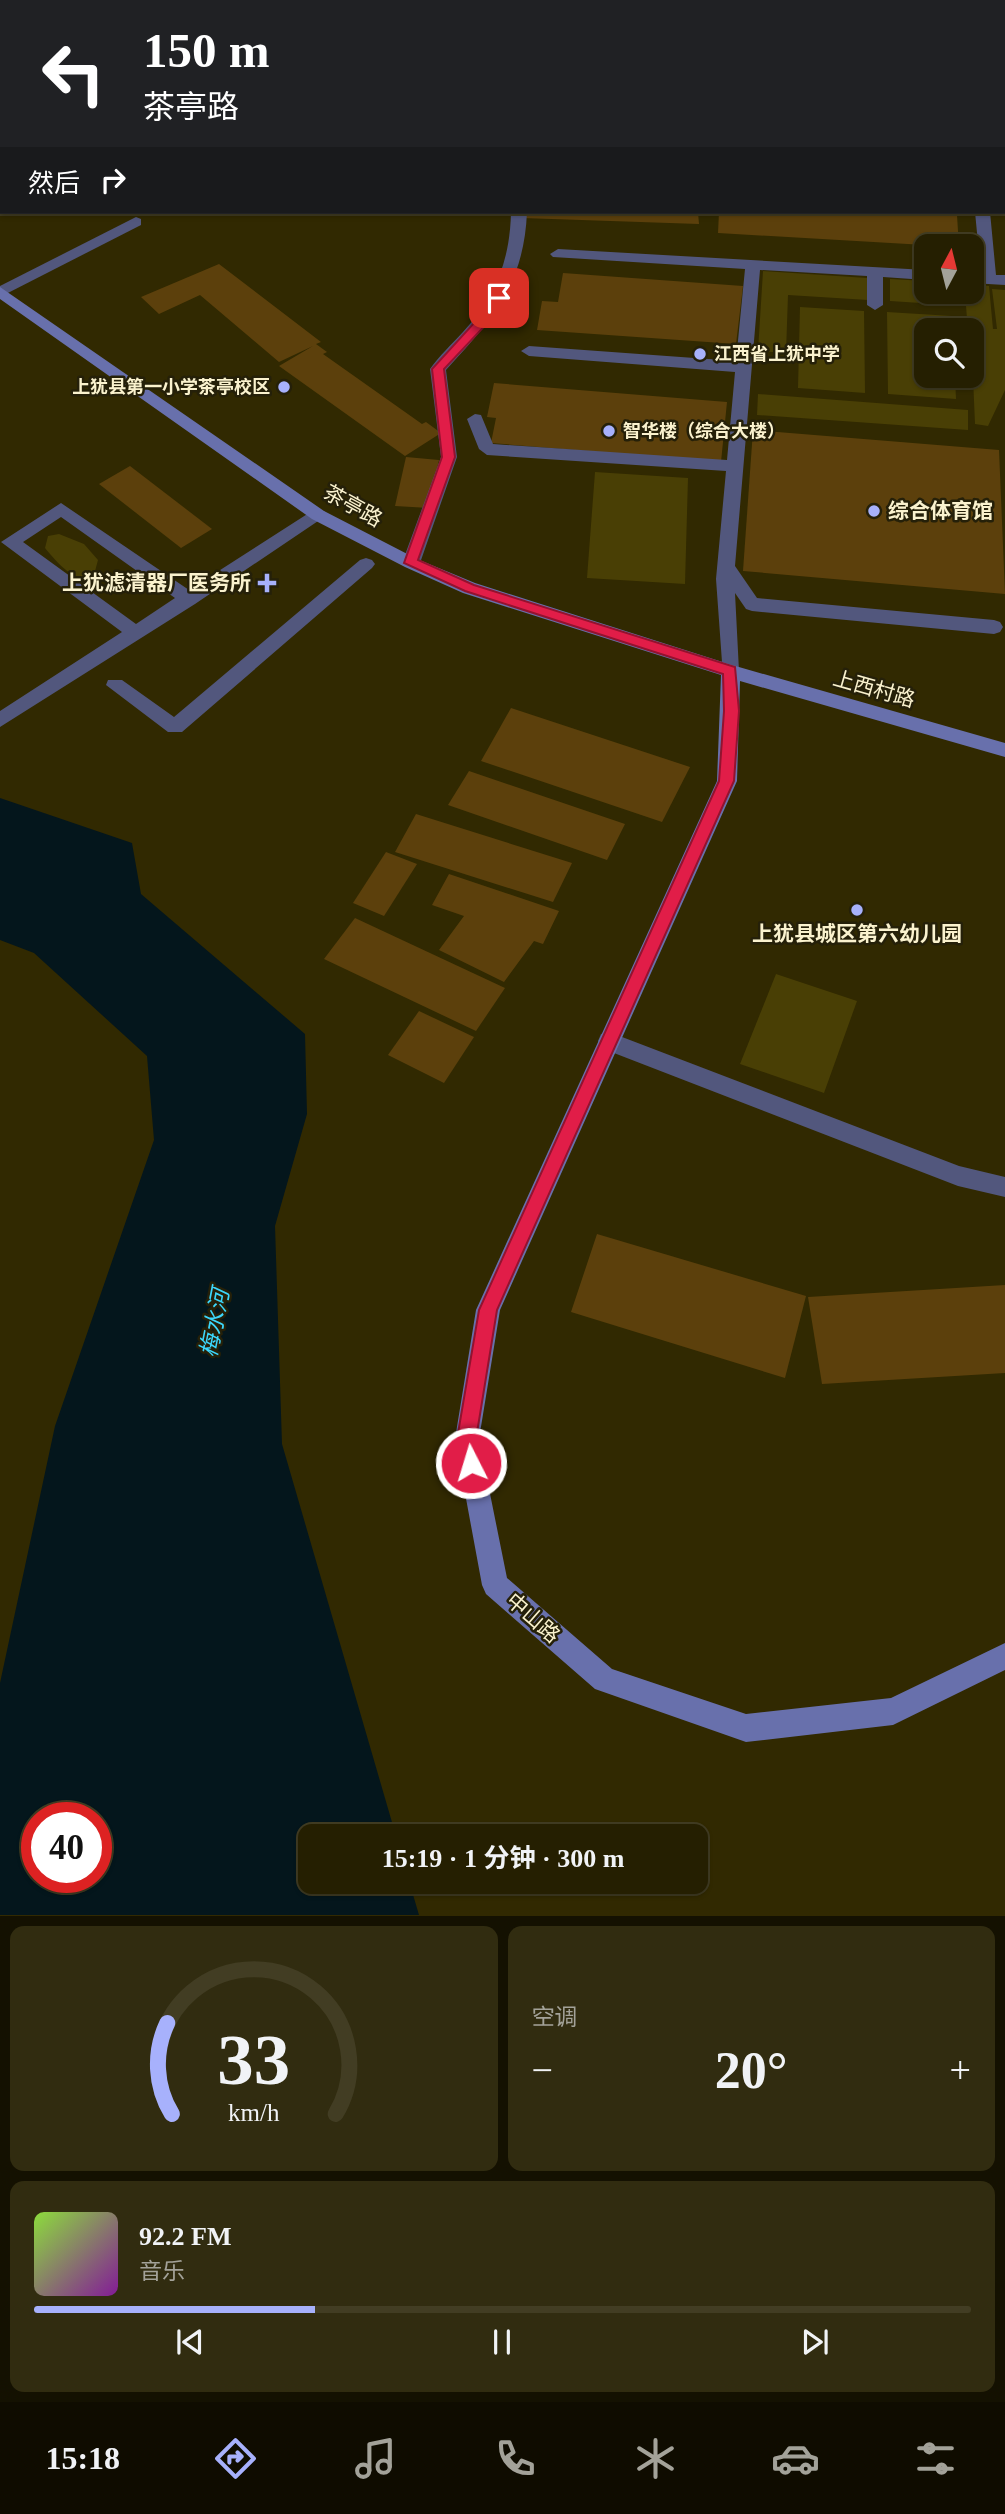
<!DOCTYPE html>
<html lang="zh">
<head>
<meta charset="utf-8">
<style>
  :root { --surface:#251f01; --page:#312c10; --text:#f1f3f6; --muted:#a3a299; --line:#423d23; --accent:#a7b1fc }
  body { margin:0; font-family:"Times New Roman","Noto Sans SC",serif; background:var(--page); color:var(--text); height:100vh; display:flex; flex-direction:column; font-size:26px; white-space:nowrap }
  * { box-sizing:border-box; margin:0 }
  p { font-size:23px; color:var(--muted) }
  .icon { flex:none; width:38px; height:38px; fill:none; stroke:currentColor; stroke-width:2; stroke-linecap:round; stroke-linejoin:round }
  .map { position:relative; height:1916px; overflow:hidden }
  .drawer { display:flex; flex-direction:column; gap:10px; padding:10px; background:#141101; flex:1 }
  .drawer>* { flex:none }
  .top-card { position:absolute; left:0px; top:0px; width:1006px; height:214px; box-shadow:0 2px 5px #0004,0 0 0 2px var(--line); background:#202124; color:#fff; overflow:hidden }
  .needle { width:46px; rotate:7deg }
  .fabs { position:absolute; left:914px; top:234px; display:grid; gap:14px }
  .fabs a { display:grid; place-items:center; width:70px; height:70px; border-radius:14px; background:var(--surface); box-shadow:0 2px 5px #0004,0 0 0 2px var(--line); font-size:35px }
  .speed { position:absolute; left:21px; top:1802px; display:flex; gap:14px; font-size:35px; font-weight:700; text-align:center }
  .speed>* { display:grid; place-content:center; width:91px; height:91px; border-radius:50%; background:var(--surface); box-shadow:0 2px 5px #0004,0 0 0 2px var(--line); line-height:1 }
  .speed .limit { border:10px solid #d22; background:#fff; color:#111 }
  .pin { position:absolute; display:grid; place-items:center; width:60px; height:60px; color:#fff; margin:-30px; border-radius:14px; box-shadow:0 4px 10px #0006 }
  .me { position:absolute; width:77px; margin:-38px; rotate:355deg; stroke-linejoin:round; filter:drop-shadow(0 0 5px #0008) }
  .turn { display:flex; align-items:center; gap:24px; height:147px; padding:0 28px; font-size:32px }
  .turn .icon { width:91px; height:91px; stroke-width:2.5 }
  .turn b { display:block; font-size:49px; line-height:60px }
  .then { display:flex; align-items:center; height:66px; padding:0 28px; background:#0003; gap:14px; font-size:26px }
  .big { font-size:52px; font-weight:700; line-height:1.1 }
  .drawer .tile { flex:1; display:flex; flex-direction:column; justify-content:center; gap:10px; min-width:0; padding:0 24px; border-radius:14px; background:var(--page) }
  .drawer .dial { align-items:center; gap:0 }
  .dial svg { height:182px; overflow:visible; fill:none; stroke:var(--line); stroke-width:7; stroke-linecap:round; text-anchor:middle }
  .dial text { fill:var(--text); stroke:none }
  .song { display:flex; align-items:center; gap:21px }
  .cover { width:84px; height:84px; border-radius:10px; background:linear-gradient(135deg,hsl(90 70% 55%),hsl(290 70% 35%)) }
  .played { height:7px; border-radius:4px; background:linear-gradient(90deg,var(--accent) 30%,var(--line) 30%) }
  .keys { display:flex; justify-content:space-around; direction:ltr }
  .heat { display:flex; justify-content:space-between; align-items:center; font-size:38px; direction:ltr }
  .drawer .tiles { flex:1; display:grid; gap:10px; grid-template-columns:1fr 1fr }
  .tile:last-child { grid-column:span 2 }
  .trip { position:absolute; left:298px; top:1824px; width:410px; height:70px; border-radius:14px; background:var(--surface); box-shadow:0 2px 5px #0004,0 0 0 2px var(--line); font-weight:700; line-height:70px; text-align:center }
  .menu { display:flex; height:112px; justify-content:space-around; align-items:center; background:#0f0c00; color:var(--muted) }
  .menu .icon { width:49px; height:49px }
  .menu .on { color:var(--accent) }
  .menu b { font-size:32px; color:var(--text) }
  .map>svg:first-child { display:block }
  .green { fill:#493f05 }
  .water { fill:#04161c; fill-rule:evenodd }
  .building { fill:#5c400c }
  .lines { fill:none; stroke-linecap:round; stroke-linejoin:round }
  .lane { fill:#52577d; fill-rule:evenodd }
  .street { fill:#52577d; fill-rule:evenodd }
  .secondary { fill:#6870ac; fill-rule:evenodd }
  .route { fill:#e11d48; stroke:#92132f; stroke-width:2 }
  .poi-dot { fill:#a7b1fc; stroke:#252009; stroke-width:2.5 }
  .labels { text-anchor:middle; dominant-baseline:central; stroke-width:5; stroke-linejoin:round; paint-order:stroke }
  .far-poi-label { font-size:18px; font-weight:bold; fill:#faf2ce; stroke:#252009; text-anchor:start }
  .street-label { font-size:21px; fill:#faf2ce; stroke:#252009 }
  .poi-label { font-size:21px; font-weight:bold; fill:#faf2ce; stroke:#252009; text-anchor:start }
  .water-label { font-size:23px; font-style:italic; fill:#3cd7fc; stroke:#252009 }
</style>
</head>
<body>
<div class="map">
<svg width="1005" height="1916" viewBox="0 0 1005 1916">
  <rect width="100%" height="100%" fill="#312901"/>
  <!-- green -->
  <g class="green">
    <polygon points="0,0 1005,0 2,2 2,68"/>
    <polygon points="763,271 867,278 868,300 788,295 786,353 758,351"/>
    <polygon points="890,279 926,281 926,292 971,292 971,284 989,286 993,329 997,329 992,289 1005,290 1005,390 988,426 975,424 971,331 968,331 966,306 890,301"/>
    <polygon points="800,307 864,311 865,393 798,388"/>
    <polygon points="887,312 952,316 952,331 926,331 926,376 955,376 956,399 888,394"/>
    <polygon points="758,394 968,410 968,430 757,415"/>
    <polygon points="595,472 688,478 685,584 587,578"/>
    <path d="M59,534L84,544L98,560L94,575L97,581C73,581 59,565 45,548L48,536Z"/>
    <polygon points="776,974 857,1001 824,1093 740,1064"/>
  </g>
  <!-- water -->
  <path class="water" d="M0,798L132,843L141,894L305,1034L307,1114L275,1226L282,1444L396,1836H310V1881H409L419,1915H0V1683L55,1426L154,1140L147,1056L34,953L0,940ZM37,1818H96V1878H37Z"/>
  <!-- building -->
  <g class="building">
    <polygon points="522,212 698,212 699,224 522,218"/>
    <polygon points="719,212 957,215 959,247 718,233"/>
    <polygon points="219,264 321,342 316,344 327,352 323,354 422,424 426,422 441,433 405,456 279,366 313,346 279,362 200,295 159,314 141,297"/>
    <polygon points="563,273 743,286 736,344 537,330 542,301 558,302"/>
    <polygon points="494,383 727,402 721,462 491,443 496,418 487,417"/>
    <polygon points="753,430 999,450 1005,594 743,571"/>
    <polygon points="406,457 439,460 429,508 395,506"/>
    <polygon points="130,466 212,529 181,548 99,484"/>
    <polygon points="511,708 690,767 662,822 481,761"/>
    <polygon points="469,771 625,824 607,860 448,805"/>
    <polygon points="416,814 572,863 553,902 395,852"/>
    <polygon points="386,852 417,864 384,916 353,903"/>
    <polygon points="449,874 559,911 543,944 534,941 504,982 439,950 464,916 432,905"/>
    <polygon points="355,918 505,988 476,1031 324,959"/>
    <polygon points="419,1011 474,1037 444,1083 388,1055"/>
    <polygon points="597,1234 806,1296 785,1378 571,1312"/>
    <polygon points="1005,1285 1005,1373 822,1384 808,1297"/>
  </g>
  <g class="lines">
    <!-- lane -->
    <g class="lane">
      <rect x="1004" y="36" width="1" height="8"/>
      <rect x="1004" y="79" width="1" height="8"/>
      <rect x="1004" y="195" width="1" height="8"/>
      <polygon points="975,212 990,212 996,275 1005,275 1005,285 971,283 971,273 981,274"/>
      <polygon points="558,249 926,270 926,280 883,277 883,305 875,310 867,305 867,276 760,270 735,566 757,598 994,620 1000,622 1003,627 1000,632 994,634 752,611 746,609 735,593 739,671 737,676 723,676 716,579 726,471 487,455 479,449 467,419 475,414 481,415 493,444 727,460 735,372 529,356 521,351 529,346 736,361 745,269 553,257 550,254"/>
    </g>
    <!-- street -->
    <g class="street">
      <polygon points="0,168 2,168 0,177"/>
      <path d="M511,212H527C524,284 493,319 446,370L457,457L420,563L411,569L402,563L441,457L430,369C439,356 452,344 463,332C496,296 510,260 511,212Z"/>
      <polygon points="136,217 141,219 141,225 0,297 0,286"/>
      <path d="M61,503L189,590L312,511H324L327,515L195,604L0,727V711L122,632L1,542ZM61,517L175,598L136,624L23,542Z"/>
      <polygon points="366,558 372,560 375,564 372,568 182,732 168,732 106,685 108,680 122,680 174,717 360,560"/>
      <polygon points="609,1032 959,1166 1005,1177 1005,1197 958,1186 601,1048 598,1041 601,1034"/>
    </g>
    <!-- secondary -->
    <polygon class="secondary" points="0,287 324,511 417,559 475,583 732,665 1005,743 1005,757 740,681 737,781 500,1310 479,1439 507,1578 612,1669 746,1714 891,1698 1005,1643 1005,1670 893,1725 746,1742 595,1689 486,1594 482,1585 455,1439 476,1310 717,781 721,675 463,593 405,567 312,519 0,299"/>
  </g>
  <!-- route -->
  <polygon class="route" points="495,295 505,298 495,315 444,369 455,457 418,560 474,585 735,667 739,711 734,781 497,1310 476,1439 481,1463 478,1470 471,1473 465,1470 457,1439 479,1310 719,781 724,711 723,674 465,591 404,563 442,457 432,369 486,310"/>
  <!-- markers -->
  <g class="poi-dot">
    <circle cx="700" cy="354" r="7"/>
    <circle cx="284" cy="387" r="7"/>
    <circle cx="609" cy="431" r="7"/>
    <circle cx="874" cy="511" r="7"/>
    <path d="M263.5 572.5h7v7h7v7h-7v7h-7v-7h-7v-7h7z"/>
    <circle cx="857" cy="910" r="7"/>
  </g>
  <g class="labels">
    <!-- far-poi labels -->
    <g class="far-poi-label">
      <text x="714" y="354">江西省上犹中学</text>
      <text x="270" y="387" text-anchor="end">上犹县第一小学茶亭校区</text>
      <text x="623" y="431">智华楼（综合大楼）</text>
    </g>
    <!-- street labels -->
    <g class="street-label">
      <text transform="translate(353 506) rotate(29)">茶亭路</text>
      <text transform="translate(874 689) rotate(16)">上西村路</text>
      <text transform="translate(533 1618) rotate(41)">中山路</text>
    </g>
    <!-- poi labels -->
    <g class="poi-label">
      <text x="888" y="511">综合体育馆</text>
      <text x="251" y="583" text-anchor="end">上犹滤清器厂医务所</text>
      <text x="857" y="934" text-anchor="middle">上犹县城区第六幼儿园</text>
    </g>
    <!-- water labels -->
    <g class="water-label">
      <text transform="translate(215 1323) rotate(-79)">梅水河</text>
    </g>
  </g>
</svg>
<div class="fabs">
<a><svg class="needle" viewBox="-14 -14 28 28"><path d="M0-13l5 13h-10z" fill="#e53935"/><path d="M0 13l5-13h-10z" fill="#a3a299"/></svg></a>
<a><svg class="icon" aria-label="search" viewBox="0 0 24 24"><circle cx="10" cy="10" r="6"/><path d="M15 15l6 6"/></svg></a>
</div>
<div class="speed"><div class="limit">40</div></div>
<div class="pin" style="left:499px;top:298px;background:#d93025"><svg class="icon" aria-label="arrive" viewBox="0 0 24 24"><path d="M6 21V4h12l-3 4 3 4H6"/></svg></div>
<svg class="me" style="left:471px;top:1463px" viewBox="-20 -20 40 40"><circle r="17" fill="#e11d48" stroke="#fff" stroke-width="3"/><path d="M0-11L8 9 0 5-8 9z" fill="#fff"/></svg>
<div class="trip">15:19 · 1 分钟 · 300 m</div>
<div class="top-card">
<div class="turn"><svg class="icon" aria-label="left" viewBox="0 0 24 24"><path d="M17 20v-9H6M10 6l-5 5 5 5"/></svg><div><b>150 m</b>茶亭路</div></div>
<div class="then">然后<svg class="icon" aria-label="right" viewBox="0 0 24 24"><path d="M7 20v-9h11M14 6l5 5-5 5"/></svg></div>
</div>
</div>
<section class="drawer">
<div class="tiles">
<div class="tile dial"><svg viewBox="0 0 100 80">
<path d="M14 69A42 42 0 1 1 86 69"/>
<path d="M14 69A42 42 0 0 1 12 29" stroke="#a7b1fc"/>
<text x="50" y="56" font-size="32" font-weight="700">33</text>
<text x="50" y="72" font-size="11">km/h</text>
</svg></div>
<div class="tile"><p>空调</p>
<div class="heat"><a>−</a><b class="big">20°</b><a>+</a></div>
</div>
<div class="tile">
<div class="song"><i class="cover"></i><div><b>92.2 FM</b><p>音乐</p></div></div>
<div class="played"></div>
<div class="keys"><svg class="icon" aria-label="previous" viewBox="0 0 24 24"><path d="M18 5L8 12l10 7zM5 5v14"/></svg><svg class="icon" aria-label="pause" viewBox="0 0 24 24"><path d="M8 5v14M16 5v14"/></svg><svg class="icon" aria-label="next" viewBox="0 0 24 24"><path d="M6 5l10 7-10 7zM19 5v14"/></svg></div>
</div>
</div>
</section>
<nav class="menu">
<b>15:18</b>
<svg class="icon on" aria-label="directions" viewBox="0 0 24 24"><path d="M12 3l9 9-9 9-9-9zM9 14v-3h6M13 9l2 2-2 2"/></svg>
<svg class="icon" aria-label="music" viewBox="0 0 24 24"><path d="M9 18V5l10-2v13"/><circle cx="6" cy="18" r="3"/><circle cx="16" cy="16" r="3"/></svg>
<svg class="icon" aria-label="phone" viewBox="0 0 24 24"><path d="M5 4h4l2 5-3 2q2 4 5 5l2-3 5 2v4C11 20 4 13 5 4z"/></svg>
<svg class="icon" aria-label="climate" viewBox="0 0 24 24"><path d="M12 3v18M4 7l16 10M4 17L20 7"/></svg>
<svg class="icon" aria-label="car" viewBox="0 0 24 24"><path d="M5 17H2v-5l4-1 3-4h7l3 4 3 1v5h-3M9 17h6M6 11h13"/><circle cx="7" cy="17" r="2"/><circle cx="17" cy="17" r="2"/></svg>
<svg class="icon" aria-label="filters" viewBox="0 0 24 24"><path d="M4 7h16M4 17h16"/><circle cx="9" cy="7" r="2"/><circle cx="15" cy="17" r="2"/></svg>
</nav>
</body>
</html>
